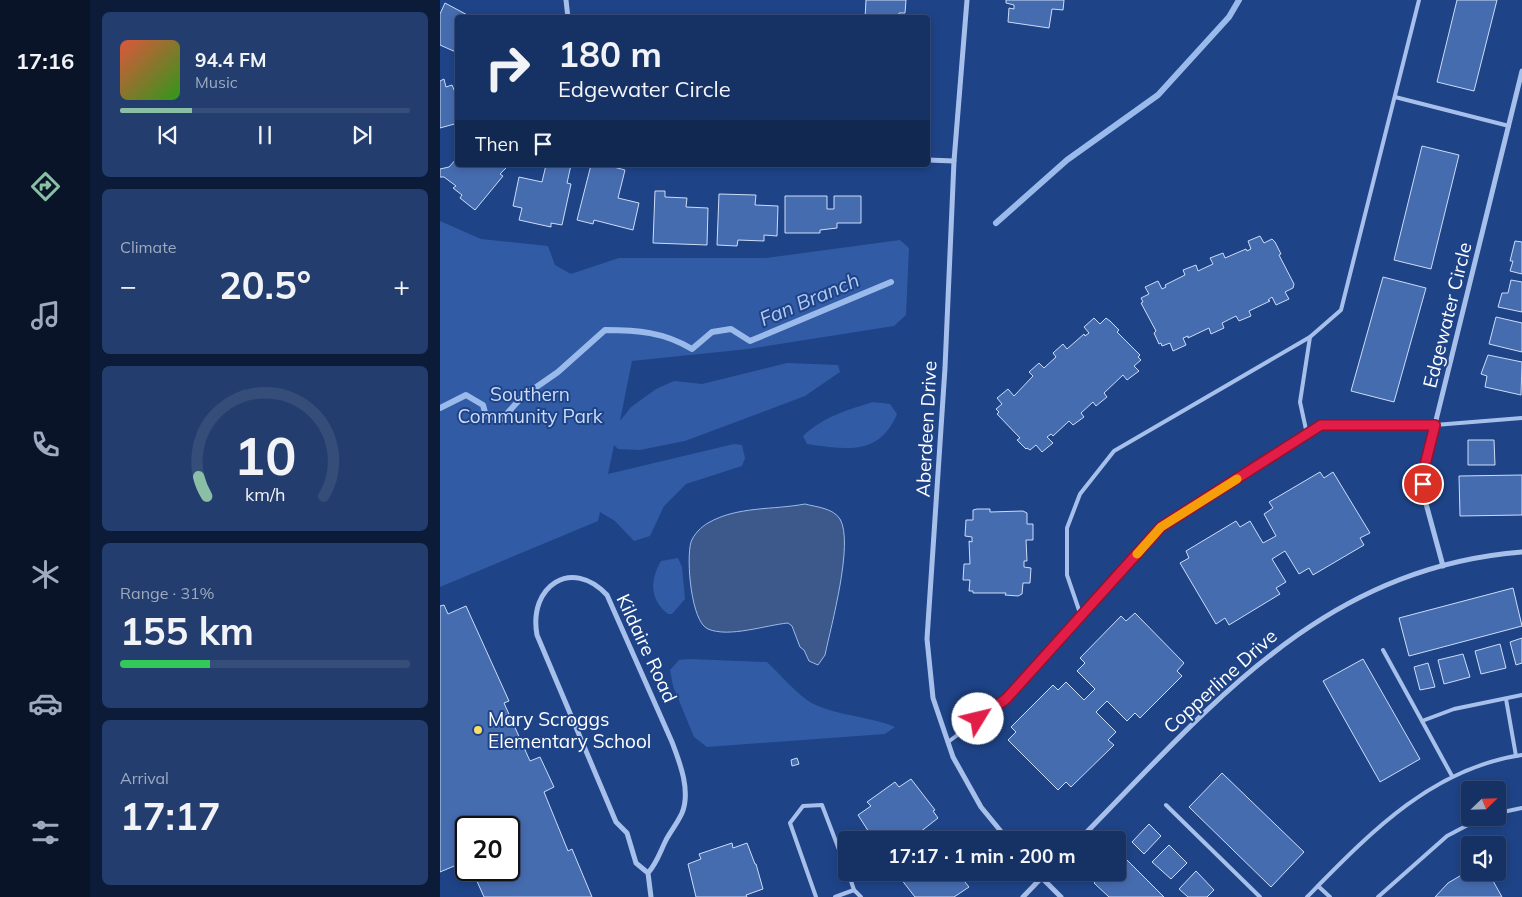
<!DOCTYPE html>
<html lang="en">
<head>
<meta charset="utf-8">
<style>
  :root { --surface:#163265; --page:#233e6e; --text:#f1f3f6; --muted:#9eaabf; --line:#354d79; --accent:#8abfa5 }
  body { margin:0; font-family:Mulish,sans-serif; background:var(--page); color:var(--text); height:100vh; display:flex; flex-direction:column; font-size:19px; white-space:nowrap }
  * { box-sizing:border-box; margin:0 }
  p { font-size:16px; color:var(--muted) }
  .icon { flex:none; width:28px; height:28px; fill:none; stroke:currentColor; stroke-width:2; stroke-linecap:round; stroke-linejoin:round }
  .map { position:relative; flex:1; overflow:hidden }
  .drawer { display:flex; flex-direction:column; gap:12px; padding:12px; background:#0c1c38; width:350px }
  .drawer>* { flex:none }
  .hud { position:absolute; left:15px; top:15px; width:475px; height:152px; border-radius:5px; box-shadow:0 2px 8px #0003,0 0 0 1px var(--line); background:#163265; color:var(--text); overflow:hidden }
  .needle { width:32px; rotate:67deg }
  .controls { position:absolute; left:1021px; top:781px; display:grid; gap:10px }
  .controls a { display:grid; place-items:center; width:45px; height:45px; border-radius:5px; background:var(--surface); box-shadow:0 2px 8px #0003,0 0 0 1px var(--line); font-size:25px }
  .speed { position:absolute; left:15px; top:816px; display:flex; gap:10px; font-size:25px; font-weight:700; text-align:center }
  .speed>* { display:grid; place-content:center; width:65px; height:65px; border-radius:50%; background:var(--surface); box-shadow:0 2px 8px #0003,0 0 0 1px var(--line); line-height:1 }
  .speed .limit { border:2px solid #111; border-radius:8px; background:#fff; color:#111 }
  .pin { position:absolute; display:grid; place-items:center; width:42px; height:42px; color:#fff; margin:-21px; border:2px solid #fff; border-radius:50%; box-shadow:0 1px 5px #0007 }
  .me { position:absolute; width:55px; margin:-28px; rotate:54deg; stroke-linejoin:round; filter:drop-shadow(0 0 4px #0008) }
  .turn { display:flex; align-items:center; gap:18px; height:105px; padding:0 20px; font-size:22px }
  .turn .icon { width:65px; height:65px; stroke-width:2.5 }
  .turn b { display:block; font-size:35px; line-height:42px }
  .then { display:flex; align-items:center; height:48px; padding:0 20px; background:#0003; gap:10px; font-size:19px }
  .big { font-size:38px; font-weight:700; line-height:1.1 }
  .drawer .card { flex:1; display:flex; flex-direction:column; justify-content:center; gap:8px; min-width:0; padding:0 18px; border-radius:8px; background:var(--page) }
  .drawer .dial { align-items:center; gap:0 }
  .dial svg { height:130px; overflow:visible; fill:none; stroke:var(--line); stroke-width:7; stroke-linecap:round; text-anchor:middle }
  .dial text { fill:var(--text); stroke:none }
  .song { display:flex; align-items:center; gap:15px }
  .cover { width:60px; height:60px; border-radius:8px; background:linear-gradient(135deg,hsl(10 70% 55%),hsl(110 70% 35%)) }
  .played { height:5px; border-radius:2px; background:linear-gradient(90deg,var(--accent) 25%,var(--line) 25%) }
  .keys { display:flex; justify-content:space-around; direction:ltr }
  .heat { display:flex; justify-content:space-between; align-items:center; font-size:28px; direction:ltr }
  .charge { height:8px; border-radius:4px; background:linear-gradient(90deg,#34c759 31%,var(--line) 0) }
  .trip { position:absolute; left:398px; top:831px; width:288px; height:50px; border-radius:5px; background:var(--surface); box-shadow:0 2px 8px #0003,0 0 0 1px var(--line); font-weight:700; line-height:50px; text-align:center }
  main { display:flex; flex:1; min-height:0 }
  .tabs { display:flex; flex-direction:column; width:90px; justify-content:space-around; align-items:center; background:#091428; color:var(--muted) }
  .tabs .icon { width:35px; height:35px }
  .tabs .selected { color:var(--accent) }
  .tabs b { font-size:22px; color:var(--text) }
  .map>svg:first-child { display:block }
  .green { fill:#315ba5 }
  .water { fill:#3d588a; stroke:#9bbaec }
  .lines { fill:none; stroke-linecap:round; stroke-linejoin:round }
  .stream { stroke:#9bbaec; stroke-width:6 }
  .building { fill:#466cb0; stroke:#ccdcf8 }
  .lane { stroke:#a7c0eb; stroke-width:4 }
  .street { stroke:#a7c0eb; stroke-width:5 }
  .route-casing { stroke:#92132f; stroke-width:12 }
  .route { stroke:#e11d48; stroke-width:9 }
  .slow { stroke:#f59e0b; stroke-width:9 }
  .poi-dot { fill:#fadc66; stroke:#1e4387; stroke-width:2 }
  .labels { text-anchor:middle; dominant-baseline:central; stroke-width:4; stroke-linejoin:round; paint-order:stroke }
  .street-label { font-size:19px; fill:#fff; stroke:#1e4387 }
  .park-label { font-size:19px; fill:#ccdcf8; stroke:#1e4387 }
  .poi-label { font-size:19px; fill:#fff; stroke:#1e4387; text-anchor:start }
  .water-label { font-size:20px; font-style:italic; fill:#b3caf2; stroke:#1e4387 }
</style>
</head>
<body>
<main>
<nav class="tabs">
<b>17:16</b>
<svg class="icon selected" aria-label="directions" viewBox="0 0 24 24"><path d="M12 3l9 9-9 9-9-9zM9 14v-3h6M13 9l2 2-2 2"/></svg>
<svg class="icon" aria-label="music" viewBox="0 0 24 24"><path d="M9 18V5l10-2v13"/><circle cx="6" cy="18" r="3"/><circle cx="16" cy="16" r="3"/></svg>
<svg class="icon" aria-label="phone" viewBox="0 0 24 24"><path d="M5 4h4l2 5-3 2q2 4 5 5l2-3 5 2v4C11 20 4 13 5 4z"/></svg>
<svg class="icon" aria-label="climate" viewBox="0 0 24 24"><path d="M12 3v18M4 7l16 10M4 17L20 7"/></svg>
<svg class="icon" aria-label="car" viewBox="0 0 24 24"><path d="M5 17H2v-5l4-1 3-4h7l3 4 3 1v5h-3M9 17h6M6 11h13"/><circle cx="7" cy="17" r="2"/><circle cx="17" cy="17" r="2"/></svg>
<svg class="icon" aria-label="filters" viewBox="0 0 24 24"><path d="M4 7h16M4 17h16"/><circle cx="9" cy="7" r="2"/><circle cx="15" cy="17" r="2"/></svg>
</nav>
<section class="drawer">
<div class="card">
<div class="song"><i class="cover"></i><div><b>94.4 FM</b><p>Music</p></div></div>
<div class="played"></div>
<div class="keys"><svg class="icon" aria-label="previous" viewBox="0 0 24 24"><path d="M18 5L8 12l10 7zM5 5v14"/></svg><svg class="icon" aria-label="pause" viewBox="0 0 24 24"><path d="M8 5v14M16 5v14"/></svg><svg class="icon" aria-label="next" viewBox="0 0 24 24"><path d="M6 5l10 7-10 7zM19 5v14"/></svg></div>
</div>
<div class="card"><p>Climate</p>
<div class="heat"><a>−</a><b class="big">20.5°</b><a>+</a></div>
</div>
<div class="card dial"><svg viewBox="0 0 100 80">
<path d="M14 69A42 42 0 1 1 86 69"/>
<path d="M14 69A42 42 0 0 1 9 57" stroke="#8abfa5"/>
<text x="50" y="56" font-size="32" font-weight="700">10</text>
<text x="50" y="72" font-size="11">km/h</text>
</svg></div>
<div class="card"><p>Range · 31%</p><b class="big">155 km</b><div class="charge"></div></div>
<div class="card"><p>Arrival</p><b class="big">17:17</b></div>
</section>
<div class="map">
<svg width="1082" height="897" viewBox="0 0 1082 897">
  <rect width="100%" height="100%" fill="#1e4387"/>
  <!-- green -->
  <g class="green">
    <polygon points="0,221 41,239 108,246 115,265 131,274 179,258 326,258 460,240 469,248 466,315 454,326 308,349 192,361 180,421 191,407 216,389 234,381 262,384 347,363 398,365 400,372 365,396 245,441 200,450 178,449 174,445 168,474 294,444 302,445 305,458 302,466 246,484 224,506 210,536 194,541 175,521 160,512 158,521 0,587"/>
    <path d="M433,402L450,404L457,414C439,457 405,449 367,444L363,436C383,417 407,410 433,402Z"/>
    <path d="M238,558L242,567L245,599L232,614H228C209,599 210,580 221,561Z"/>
    <path d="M250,659L327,662C340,674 352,689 367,700C388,715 430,716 455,727L445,734L267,747L254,737L233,686L230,670L239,660Z"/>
  </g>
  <!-- water -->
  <path class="water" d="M365,504C376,507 393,508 400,519C414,543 391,626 385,655L378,665L369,661L364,650L360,647L352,626L348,623C326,625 289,638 268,629C251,622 246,559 251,542C254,534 261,527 268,523C297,506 334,510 365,504Z"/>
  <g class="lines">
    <!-- stream -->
    <g class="stream">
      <polyline points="556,223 627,160 718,95 789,17 799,0"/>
      <path d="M0,408L26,395L43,405L46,416L62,419L82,397L118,372L165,330C197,330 224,332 252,349L272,332L291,329L310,341L451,282"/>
    </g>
  </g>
  <!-- building -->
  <g class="building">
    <polygon points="426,0 466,0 465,13 459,13 458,18 425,18"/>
    <polygon points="566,0 624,0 623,10 612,9 609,28 568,22 569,8 574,9 574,5 566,3"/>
    <polygon points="1017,0 1057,0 1034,91 997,82"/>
    <polygon points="5,3 33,18 18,18 18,53 0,45 0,14"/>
    <polygon points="4,79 6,87 12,85 18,99 18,123 0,128 0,81"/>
    <polygon points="982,146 1019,155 991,269 954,260"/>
    <polygon points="18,157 18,165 64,165 66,168 60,174 63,176 35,210 20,198 22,195 13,188 16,186 4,177 0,177 0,169 9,167"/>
    <polygon points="106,165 131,165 127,183 131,184 122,225 111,223 111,227 79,220 82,208 73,206 79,177 102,182"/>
    <polygon points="151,165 166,165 185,170 178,198 199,203 193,230 154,220 153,224 137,220"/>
    <polygon points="215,191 225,191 225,197 247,198 246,207 268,208 267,245 213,243"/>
    <polygon points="279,194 316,195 315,205 338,206 337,236 324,235 324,241 298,240 297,246 277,245"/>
    <polygon points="345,196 387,196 387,209 394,209 394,196 421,196 421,223 397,223 397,228 380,230 380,233 345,233"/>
    <polygon points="820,236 824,243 832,239 835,242 841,254 839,255 854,284 853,288 845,292 849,299 836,305 832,297 828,300 830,301 809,311 811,316 799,321 796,316 782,323 784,328 771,334 769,328 748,338 748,336 743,338 746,345 733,351 730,343 722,346 721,343 719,344 714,333 716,331 701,303 703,302 701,298 709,294 705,287 718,281 722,289 726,287 725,285 745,275 743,270 756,265 758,271 773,264 770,258 783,253 785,258 806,249 807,251 811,249 808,241"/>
    <polygon points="1075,241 1082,242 1082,274 1070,271 1073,261 1070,261"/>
    <polygon points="943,277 986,288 954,402 911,391"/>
    <polygon points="1071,280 1082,282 1082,312 1058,307 1062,293 1068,293"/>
    <polygon points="1056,317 1082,323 1082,352 1049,344"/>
    <polygon points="654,318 660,324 666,318 670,321 679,330 677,332 700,355 698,357 701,360 694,366 699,371 687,380 683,375 664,393 667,397 656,406 653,402 641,413 644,417 633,425 629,421 613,436 611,434 607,437 613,443 602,452 596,445 590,450 587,448 586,449 577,440 580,438 557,414 559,412 556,409 562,404 557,398 568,389 574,396 593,376 589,372 599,363 604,368 616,357 613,353 623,344 627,349 644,334 645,336 649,333 644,327"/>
    <polygon points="1048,355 1082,362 1081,395 1045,387 1047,376 1041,374"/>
    <polygon points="1028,440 1054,440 1055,465 1028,465"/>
    <polygon points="880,472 884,478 893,472 930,533 920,538 924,545 873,575 869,568 859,574 845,551 832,559 846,582 836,588 840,594 789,625 785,618 776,624 740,563 749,558 746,551 796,521 800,527 810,521 823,543 836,536 824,514 833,508 829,502"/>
    <polygon points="1082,475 1082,515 1020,516 1019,476"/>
    <polygon points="537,509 550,509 550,512 583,511 587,513 587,524 593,524 593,540 586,540 587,561 584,561 584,567 591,568 590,583 583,583 582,594 578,596 565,595 566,593 533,593 533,591 529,591 530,580 523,580 524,564 530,564 529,541 532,542 532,537 525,536 526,520 533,520 533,510"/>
    <polygon points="1073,588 1082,626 969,656 959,618"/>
    <polygon points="4,605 8,614 26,606 69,701 64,703 90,761 100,757 114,787 104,792 128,851 132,849 152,897 44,897 32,870 69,870 69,828 26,828 26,861 0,872 0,606"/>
    <polygon points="695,613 744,663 737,671 742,676 700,718 695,713 687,721 667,701 656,712 676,732 668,740 674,745 631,787 626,782 618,790 568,740 576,732 571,727 613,685 618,690 626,682 644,700 655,689 637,671 645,663 640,658 681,616 686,621"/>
    <polygon points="1082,638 1082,663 1076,665 1070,642"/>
    <polygon points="1060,644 1066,668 1041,674 1035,651"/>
    <polygon points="1023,654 1030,677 1004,684 998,660"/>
    <polygon points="923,659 980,759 940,782 883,681"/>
    <polygon points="988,663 995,687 980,690 974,667"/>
    <polygon points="357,758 359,764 352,766 351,760"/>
    <polygon points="782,773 864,852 831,887 749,807"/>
    <polygon points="471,779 495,810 493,811 498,818 470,840 434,840 418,815 431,806 427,802 455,782 459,787"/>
    <polygon points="709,824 721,836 704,854 692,842"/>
    <polygon points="292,843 293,848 307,843 315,864 316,864 323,889 306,895 307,897 256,897 248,864 261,859 259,854"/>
    <polygon points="729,845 747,863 731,879 712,862"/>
    <polygon points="682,855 724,897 669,897 654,883 665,872 676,872 676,861"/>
    <polygon points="1030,870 1030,872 1054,872 1052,879 1062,897 995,897 1008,883"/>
    <polygon points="756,871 774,890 767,897 748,897 739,889"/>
    <polygon points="459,872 536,872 537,874 525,882 529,887 514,897 475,897 461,879"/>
  </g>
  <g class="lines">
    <!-- lane -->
    <g class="lane">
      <polyline points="955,97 1069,126"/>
      <polyline points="867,434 860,402 870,337"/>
      <polyline points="641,616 627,575 627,528 640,494 674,451 870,337 901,310 979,0"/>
      <polyline points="943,650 982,721 1014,709 1082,695"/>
      <polyline points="1066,699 1076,756"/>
      <polyline points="982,721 1012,776"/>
      <polyline points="508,742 566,699 721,527 881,425 995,425 1082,418"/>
      <polyline points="726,805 820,897"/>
      <polyline points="1058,813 1082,808"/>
      <polyline points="408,872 414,890 421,897"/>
      <polyline points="878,886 890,897"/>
      <polyline points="376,897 350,823 363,806 382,805 406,868"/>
      <polyline points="395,897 414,890"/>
      <path d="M867,897C928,835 991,768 1082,755"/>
      <polyline points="938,897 1007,836 1041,818"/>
    </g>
    <!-- street -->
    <g class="street">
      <polyline points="126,0 128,18"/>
      <polyline points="527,0 514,161 505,368 487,639 493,698 513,757 541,807 568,840"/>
      <polyline points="488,160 514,161"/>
      <polyline points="1003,566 985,500 984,469 1082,71"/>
      <path d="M639,840C770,707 881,568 1082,552"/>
      <polyline points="596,872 621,897"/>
      <path d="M208,873C217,863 220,852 226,840C231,831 238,822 242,813C251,791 240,763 232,742L167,595C132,557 88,586 97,635L176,822L187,833L196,863L208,873L211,897"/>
      <polyline points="583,897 607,872"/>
    </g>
  </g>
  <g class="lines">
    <defs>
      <polyline id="route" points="538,719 566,699 721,527 881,425 995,425 984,469 983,484"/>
    </defs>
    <!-- route casing -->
    <use href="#route" class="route-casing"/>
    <!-- route -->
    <use href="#route" class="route"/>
    <!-- slow -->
    <polyline class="slow" points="697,554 721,527 797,479"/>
  </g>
  <!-- markers -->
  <circle class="poi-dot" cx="38" cy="730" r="5"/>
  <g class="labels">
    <!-- street labels -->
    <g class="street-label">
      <text transform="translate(1007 315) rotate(-76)">Edgewater Circle</text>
      <text transform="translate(486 429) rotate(-87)">Aberdeen Drive</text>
      <text transform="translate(207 648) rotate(65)">Kildaire Road</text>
      <text transform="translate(780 681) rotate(-42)">Copperline Drive</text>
    </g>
    <!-- park labels -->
    <g class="park-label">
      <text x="90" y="394">Southern<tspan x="90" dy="22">Community Park</tspan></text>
    </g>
    <!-- poi labels -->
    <g class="poi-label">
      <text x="48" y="719">Mary Scroggs<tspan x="48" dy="22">Elementary School</tspan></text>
    </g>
    <!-- water labels -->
    <g class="water-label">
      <text transform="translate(369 299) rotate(-23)">Fan Branch</text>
    </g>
  </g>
</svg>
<div class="controls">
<a><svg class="needle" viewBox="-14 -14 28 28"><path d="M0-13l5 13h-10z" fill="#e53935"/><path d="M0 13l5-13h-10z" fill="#9eaabf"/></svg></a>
<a><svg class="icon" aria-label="sound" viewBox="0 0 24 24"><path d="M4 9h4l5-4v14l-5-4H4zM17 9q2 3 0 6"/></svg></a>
</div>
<div class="speed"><div class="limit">20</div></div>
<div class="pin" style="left:983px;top:484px;background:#d93025"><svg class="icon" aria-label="arrive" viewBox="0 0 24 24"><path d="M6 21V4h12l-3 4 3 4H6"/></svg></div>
<svg class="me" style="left:538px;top:719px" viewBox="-20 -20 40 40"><circle r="19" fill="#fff"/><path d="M0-13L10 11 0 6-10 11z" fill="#e11d48"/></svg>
<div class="trip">17:17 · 1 min · 200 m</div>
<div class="hud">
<div class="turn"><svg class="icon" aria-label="right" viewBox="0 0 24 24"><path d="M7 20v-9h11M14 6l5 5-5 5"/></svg><div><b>180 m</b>Edgewater Circle</div></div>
<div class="then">Then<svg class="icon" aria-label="arrive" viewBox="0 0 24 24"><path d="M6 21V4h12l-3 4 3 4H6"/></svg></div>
</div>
</div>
</main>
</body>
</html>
